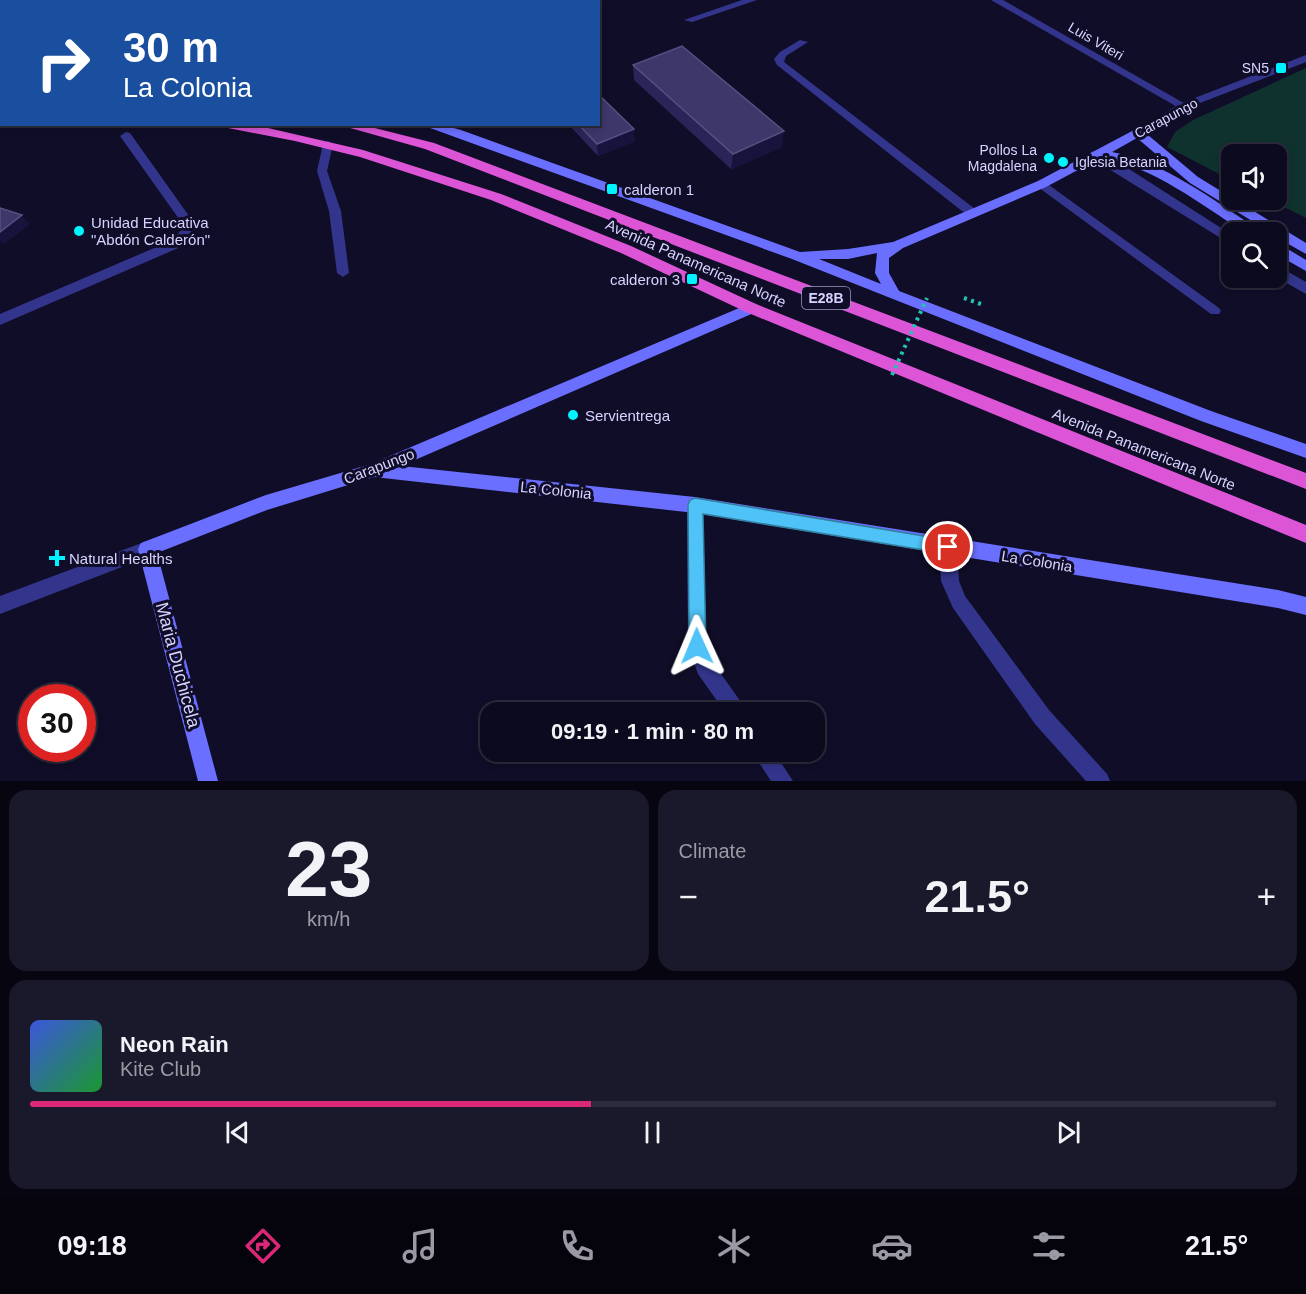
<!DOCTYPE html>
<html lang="en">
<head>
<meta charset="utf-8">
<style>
  :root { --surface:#0c0a1e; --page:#1a182b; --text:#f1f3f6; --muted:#9a9aa4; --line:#2c2b3c; --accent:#db2777 }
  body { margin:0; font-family:Arial,sans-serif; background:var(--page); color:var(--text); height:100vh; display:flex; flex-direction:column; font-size:22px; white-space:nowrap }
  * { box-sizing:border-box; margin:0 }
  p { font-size:20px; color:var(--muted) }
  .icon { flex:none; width:33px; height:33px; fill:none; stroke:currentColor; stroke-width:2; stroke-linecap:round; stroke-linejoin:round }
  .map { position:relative; height:781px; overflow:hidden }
  .drawer { display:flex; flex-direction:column; gap:9px; padding:9px; background:#070610; flex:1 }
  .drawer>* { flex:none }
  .guide { position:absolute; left:0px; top:0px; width:600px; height:126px; box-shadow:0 3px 9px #0003,0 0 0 2px var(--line); background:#1a4fa0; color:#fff; overflow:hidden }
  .controls { position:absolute; left:1221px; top:144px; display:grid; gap:12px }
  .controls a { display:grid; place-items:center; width:66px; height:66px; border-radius:12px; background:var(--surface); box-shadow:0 3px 9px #0003,0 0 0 2px var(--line); font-size:30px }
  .speed { position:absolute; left:18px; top:684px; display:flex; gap:12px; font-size:30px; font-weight:700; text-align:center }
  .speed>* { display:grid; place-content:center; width:78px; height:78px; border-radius:50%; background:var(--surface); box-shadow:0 3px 9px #0003,0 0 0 2px var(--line); line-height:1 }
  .speed .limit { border:9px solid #d22; background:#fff; color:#111 }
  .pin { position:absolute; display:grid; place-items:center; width:51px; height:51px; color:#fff; margin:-26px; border:3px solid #fff; border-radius:50%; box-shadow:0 2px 6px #0007 }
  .me { position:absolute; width:66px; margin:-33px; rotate:359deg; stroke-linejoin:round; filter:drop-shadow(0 0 4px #0008) }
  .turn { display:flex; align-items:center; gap:21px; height:126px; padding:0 24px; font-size:27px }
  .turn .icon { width:78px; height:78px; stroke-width:2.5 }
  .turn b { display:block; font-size:42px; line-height:51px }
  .big { font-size:45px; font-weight:700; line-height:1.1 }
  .drawer .widget { flex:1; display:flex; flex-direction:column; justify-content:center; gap:9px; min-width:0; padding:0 21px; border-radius:18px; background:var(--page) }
  .drawer .dial { align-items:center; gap:0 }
  .dial b { font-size:78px; line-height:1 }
  .song { display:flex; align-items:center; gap:18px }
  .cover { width:72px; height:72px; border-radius:9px; background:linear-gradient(135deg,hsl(230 70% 55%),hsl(130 70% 35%)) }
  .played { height:6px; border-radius:3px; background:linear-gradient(90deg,var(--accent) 45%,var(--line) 45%) }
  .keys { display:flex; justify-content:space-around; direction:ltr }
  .heat { display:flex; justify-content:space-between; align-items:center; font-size:33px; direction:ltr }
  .drawer .tiles { flex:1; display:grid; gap:9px; grid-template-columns:1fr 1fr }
  .widget:last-child { grid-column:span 2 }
  .trip { position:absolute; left:480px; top:702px; width:345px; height:60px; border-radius:18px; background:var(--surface); box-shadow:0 3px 9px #0003,0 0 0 2px var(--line); font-weight:700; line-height:60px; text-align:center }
  .menu { display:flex; height:96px; justify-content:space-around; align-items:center; background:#05040c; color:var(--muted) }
  .menu .icon { width:42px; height:42px }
  .menu .selected { color:var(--accent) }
  .menu b { font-size:27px; color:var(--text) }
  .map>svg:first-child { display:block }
  .green { fill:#0f322f }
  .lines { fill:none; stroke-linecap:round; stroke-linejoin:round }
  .path { stroke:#22c4b1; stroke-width:4; stroke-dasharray:3 4.5; stroke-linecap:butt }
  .service { fill:#33358c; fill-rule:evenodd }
  .minor { fill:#33358c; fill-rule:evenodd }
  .tertiary { fill:#33358c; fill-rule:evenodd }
  .secondary { fill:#6b6fff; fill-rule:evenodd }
  .trunk { fill:#dc55d6; fill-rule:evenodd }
  .path-bridge { stroke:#22c4b1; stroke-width:4; stroke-dasharray:3 4.5; stroke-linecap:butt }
  .wall { fill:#2b2458 }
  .shaded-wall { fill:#18133d }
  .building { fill:#3d376a; stroke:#555081; stroke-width:1.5 }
  .route { fill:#4fc3f7; stroke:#337fa1; stroke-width:1.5 }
  .poi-dot { fill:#00f4ff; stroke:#100d28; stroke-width:2 }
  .labels { text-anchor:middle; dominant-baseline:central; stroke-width:6; stroke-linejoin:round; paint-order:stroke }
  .far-street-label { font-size:14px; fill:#d6d4ff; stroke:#100d28 }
  .far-poi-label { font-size:14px; fill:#d6d4ff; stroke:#100d28; text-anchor:end }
  .shield { fill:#100d28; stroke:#9b98be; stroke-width:1.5 }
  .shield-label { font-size:14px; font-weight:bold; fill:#d6d4ff }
  .poi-label { font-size:15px; fill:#d6d4ff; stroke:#100d28; text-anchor:start }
  .street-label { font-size:15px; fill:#d6d4ff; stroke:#100d28 }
  .near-street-label { font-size:18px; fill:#d6d4ff; stroke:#100d28 }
</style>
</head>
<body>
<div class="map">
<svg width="1306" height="781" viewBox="0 0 1306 781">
  <rect width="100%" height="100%" fill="#100d28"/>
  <!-- green -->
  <polygon class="green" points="1306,68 1306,218 1270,200 1276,200 1276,154 1232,154 1231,180 1167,147 1175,132 1193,120"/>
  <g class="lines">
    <!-- path -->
    <polyline class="path" points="964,298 981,304 980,308"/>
    <!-- service -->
    <g class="service">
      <polygon points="277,0 288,0 276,2"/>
      <polygon points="800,40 808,42 786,56 784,62 975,209 975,215 967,215 777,65 774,59 780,52"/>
      <polygon points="328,141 333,144 327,171 341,211 349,273 343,277 337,273 329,211 317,171 323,144"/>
      <polygon points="1042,180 1219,308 1221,311 1219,314 1211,314 1038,187 1038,181"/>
    </g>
    <!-- minor -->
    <g class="minor">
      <polygon points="742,0 757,0 692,22 684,20"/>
      <polygon points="991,0 1003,0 1189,106 1183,109 1179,108"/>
      <polygon points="126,132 130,133 194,223 196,226 192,237 183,246 0,325 0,314 173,240 184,226 120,136"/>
      <polygon points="1095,151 1129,169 1232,235 1232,245 1091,158 1091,152"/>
      <polygon points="1276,265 1306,282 1306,294 1276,277"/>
      <polygon points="695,497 701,500 703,505 706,646 712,661 743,705 746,712 725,712 698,674 688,646 687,505 689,500"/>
      <polygon points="948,539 954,541 957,547 959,581 965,596 1049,710 1107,774 1110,781 1086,781 1035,724 953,608 941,581 939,547 942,541"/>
      <polygon points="752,752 774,752 793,781 771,781"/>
    </g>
    <!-- tertiary -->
    <g class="tertiary">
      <polygon points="1306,55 1306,62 1187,108 1142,136 1138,137 1132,133 1179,104"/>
      <polygon points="147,541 153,543 156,549 153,555 0,614 0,596"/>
    </g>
    <!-- secondary -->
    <g class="secondary">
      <rect x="0" y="70" width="2" height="6"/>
      <path d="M419,124H439L461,130L800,252L848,249L893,242L1038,181L1134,130H1142L1198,177L1306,243V254L1276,237V232H1270L1190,183L1137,138L1112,152C1166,163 1211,199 1258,229L1259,232H1244C1199,203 1156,169 1102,157L1046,187L903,248L889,258V273L899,291L1211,411L1306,444V458L1201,421L792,259ZM877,253L875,273L881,284L819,259H848Z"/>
      <polygon points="1276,242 1306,260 1306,271 1276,254"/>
      <polygon points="751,303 756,304 758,308 756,312 401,466 695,497 1278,590 1306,597 1306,615 1278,608 695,513 374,477 267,510 157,553 218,781 198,781 138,549 141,543 266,495 371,464"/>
    </g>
    <!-- trunk -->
    <g class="trunk">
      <rect x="0" y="86" width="2" height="8"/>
      <rect x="0" y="107" width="2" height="8"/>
      <polygon points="222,124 251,124 363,150 501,194 631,246 756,304 1306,525 1306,543 746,312 621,253 491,200 360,157 295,141 228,128"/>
      <polygon points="336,124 359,124 434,143 1306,473 1306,489 425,149"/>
    </g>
    <!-- path-bridge -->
    <polyline class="path-bridge" points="892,375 927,298"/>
  </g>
  <!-- wall -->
  <g class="wall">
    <polygon points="633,65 782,147 731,169 634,80"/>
    <polygon points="568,124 598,124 635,141 598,156"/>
  </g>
  <!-- shaded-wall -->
  <g class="shaded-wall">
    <polygon points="634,129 635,141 598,156 597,144"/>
    <polygon points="784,131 782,147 731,169 733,154"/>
    <polygon points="22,215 30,224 4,244 0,241 0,232"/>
  </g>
  <!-- building -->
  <g class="building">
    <polygon points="682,46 784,131 733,154 633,65"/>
    <polygon points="598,94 634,129 597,144 578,124 598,124"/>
    <polygon points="0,208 22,215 0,232"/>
  </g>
  <!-- route -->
  <polygon class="route" points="695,498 948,540 953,542 955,547 953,552 948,554 703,514 706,646 703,652 697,655 691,652 689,646 688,505 690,500"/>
  <!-- markers -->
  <g class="poi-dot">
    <rect x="1275" y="62" width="12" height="12" rx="3"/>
    <circle cx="1049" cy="158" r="6"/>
    <circle cx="1063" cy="162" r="6"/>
    <rect x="606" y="183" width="12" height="12" rx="3"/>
    <circle cx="79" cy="231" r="6"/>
    <rect x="686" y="273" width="12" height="12" rx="3"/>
    <circle cx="573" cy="415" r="6"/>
    <path d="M54 549h6v6h6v6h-6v6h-6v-6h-6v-6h6z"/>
  </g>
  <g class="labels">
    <!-- far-street labels -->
    <g class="far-street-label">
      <text transform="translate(1096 41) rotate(30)">Luis Viteri</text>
      <text transform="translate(1166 118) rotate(-28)">Carapungo</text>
    </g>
    <!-- far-poi labels -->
    <g class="far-poi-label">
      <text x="1269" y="68">SN5</text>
      <text x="1037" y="150">Pollos La<tspan x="1037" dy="16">Magdalena</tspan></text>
      <text x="1075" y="162" text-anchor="start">Iglesia Betania</text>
    </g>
    <!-- shield labels -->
    <rect class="shield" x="802" y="287" width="48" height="22" rx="4.5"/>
    <g class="shield-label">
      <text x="826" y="298">E28B</text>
    </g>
    <!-- poi labels -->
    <g class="poi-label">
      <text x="624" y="189">calderon 1</text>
      <text x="91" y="222">Unidad Educativa<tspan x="91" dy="17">"Abdón Calderón"</tspan></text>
      <text x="680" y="279" text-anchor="end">calderon 3</text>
      <text x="585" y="415">Servientrega</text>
      <text x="69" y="558">Natural Healths</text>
    </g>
    <!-- street labels -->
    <g class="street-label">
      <text transform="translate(696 263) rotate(24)">Avenida Panamericana Norte</text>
      <text transform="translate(1144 449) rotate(22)">Avenida Panamericana Norte</text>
      <text transform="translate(379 466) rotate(-21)">Carapungo</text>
      <text transform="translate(556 490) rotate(6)">La Colonia</text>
      <text transform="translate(1037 561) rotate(9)">La Colonia</text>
    </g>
    <!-- near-street labels -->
    <g class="near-street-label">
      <text transform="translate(178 665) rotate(75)">Maria Duchicela</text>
    </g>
  </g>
</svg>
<div class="controls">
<a><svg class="icon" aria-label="sound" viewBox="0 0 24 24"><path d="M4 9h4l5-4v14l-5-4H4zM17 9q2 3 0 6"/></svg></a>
<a><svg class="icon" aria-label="search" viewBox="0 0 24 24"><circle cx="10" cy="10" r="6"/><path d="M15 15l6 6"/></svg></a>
</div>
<div class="speed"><div class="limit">30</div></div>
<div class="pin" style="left:948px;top:547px;background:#d93025"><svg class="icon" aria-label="arrive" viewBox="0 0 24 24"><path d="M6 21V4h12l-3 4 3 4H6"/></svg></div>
<svg class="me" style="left:697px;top:646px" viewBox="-20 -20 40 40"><path d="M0-17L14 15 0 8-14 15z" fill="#4fc3f7" stroke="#fff" stroke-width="4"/></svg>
<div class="trip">09:19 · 1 min · 80 m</div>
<div class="guide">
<div class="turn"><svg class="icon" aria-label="right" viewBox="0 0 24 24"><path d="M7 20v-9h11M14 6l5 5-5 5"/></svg><div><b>30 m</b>La Colonia</div></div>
</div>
</div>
<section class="drawer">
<div class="tiles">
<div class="widget dial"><b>23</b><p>km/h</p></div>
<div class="widget"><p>Climate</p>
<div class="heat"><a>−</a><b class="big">21.5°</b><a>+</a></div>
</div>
<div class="widget">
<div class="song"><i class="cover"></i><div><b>Neon Rain</b><p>Kite Club</p></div></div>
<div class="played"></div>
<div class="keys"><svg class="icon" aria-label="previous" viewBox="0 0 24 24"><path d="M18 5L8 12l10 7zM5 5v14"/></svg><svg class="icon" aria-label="pause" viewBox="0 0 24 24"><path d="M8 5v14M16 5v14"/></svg><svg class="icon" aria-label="next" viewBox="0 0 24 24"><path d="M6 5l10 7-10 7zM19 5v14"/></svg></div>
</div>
</div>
</section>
<nav class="menu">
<b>09:18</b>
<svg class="icon selected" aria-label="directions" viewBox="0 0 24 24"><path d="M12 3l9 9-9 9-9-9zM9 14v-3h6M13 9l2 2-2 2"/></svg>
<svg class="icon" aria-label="music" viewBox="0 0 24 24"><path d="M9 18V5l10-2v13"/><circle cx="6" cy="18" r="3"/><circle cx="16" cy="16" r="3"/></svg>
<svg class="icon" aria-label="phone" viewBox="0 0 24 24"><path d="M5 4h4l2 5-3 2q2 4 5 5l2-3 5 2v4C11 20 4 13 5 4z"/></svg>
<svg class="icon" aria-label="climate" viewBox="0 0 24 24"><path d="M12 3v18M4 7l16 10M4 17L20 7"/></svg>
<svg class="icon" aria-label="car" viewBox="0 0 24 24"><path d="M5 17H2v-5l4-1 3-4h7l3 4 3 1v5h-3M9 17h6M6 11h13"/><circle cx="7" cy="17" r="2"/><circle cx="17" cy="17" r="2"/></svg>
<svg class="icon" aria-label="filters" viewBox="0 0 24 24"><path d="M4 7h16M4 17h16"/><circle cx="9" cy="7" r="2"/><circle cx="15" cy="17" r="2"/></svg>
<b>21.5°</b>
</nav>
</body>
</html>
